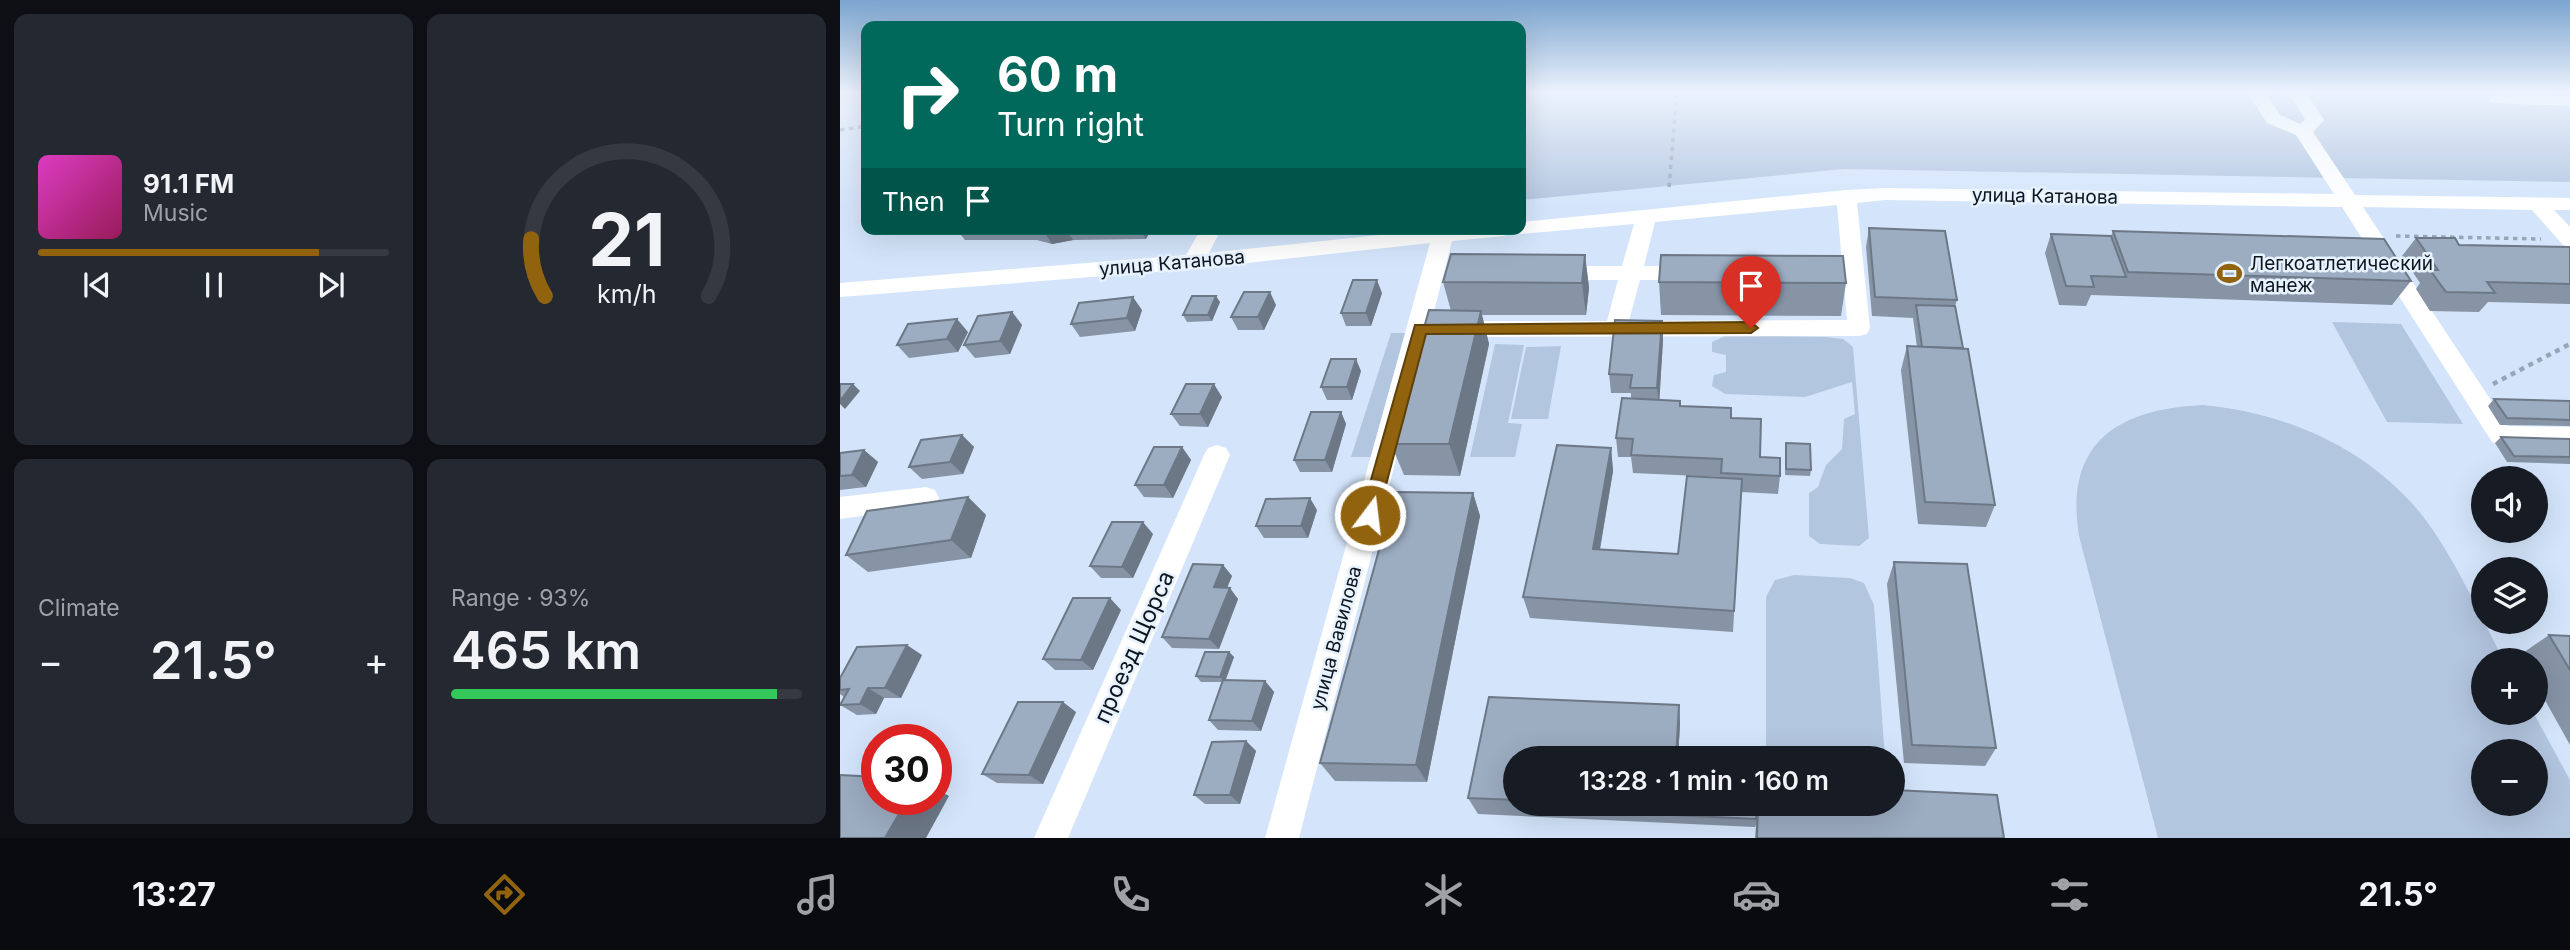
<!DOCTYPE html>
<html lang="en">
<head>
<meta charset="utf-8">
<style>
  :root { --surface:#171b24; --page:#242831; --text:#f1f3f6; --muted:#9ea1a6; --line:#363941; --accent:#91630f }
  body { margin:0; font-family:Inter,sans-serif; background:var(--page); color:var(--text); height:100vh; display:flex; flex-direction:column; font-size:26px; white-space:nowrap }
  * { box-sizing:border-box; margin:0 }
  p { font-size:23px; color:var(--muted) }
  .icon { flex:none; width:38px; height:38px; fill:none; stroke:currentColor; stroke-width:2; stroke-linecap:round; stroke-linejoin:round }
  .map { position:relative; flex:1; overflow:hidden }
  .drawer { display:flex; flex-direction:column; gap:14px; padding:14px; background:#0d0f14; width:840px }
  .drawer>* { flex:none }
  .top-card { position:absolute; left:21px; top:21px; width:665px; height:214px; border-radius:14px; box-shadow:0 7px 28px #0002; background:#00695c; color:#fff; overflow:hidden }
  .buttons { position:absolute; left:1631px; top:466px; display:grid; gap:14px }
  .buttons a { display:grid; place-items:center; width:77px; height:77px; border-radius:50%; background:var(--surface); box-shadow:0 7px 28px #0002; font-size:35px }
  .speed { position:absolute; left:21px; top:724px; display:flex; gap:14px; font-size:35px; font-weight:700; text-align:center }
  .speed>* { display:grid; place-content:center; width:91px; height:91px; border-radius:50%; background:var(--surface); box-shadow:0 7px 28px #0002; line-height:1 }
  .speed .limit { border:10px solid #d22; background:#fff; color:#111 }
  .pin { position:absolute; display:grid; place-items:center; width:60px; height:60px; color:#fff; margin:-72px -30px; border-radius:50% 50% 50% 0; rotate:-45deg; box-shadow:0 0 7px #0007 }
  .pin .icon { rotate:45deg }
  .me { position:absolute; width:77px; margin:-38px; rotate:15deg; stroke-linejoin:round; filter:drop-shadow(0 0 5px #0008) }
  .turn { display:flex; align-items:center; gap:24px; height:147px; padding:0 21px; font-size:32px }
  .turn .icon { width:91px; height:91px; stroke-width:2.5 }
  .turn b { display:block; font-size:49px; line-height:60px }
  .then { display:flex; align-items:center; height:66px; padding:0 21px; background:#0003; gap:14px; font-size:26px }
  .big { font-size:52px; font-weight:600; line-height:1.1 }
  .drawer .tile { flex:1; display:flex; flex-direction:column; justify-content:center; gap:10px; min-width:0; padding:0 24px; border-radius:14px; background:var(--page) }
  .drawer .dial { align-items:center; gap:0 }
  .dial svg { height:182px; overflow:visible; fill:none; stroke:var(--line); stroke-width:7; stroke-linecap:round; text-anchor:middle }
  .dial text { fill:var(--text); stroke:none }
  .song { display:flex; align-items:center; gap:21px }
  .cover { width:84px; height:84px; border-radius:10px; background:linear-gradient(135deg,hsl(310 70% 55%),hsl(330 70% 35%)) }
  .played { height:7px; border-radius:4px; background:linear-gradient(90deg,var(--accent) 80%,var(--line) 80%) }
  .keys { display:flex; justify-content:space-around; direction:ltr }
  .heat { display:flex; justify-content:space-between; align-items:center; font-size:38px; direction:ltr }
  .charge { height:10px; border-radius:5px; background:linear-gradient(90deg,#34c759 93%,var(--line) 0) }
  .drawer .tiles { flex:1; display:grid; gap:14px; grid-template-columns:repeat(2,1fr) }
  .trip { position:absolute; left:663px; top:746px; width:402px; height:70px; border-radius:35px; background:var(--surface); box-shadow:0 7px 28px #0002; font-weight:600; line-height:70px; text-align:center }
  .tab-bar { display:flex; height:112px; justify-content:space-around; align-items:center; background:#090b0e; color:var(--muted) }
  .tab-bar .icon { width:49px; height:49px }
  .tab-bar .active { color:var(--accent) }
  .tab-bar b { font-size:32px; color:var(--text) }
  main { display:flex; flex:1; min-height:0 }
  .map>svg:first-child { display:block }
  .green { fill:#b3c6e0; fill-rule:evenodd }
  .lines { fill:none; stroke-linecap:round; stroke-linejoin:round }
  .path-far1 { stroke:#97a5b6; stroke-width:3.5; stroke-dasharray:4.5 4.5; stroke-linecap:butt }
  .path { stroke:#97a5b6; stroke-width:4.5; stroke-dasharray:5 5; stroke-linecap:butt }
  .minor { fill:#fff; fill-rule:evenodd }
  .wall { fill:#8694a6 }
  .shaded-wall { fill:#6d7887 }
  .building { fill:#9cacc1; stroke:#6d7887; stroke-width:2 }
  .route { fill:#91630f; stroke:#5e400a; stroke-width:2 }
  .labels { text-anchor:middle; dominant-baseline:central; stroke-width:5; stroke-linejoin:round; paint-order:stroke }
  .street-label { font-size:19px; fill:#0f151c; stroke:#e7f2ff }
  .poi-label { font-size:19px; fill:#0f151c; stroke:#e7f2ff; text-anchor:start }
  .near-street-label { font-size:23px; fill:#0f151c; stroke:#e7f2ff }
</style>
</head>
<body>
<main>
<section class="drawer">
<div class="tiles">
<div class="tile">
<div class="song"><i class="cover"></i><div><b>91.1 FM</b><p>Music</p></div></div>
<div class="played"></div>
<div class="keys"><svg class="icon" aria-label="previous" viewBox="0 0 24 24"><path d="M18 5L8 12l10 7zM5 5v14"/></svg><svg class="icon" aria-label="pause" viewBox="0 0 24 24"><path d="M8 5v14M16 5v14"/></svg><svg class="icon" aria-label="next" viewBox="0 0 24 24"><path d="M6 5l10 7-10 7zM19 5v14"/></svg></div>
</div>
<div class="tile dial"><svg viewBox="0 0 100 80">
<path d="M14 69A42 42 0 1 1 86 69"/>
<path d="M14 69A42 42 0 0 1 8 44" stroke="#91630f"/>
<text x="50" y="56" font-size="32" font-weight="700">21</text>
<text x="50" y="72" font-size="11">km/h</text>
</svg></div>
<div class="tile"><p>Climate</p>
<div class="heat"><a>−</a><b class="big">21.5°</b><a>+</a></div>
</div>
<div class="tile"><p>Range · 93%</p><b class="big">465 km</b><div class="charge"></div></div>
</div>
</section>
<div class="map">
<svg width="1730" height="838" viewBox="0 0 1730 838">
  <rect width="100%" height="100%" fill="#d4e5fb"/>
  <!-- green -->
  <g class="green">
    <polygon points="681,91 1730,91 1730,182 1004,169 681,200"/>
    <polygon points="1492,322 1561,324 1623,424 1547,422"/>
    <polygon points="551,333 572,333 535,457 511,457"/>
    <polygon points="887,335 986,337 1003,339 1013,347 1029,538 1019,546 980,544 969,536 969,493 978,487 986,465 1002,449 1004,419 1015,414 1012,382 965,397 885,394 872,386 874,375 886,372 886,355 872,352 872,342"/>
    <polygon points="655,344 684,345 668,423 682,424 675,457 630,457"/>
    <polygon points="721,346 708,419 671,419 686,347"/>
    <path d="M1363,405C1447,413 1528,448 1582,515C1615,558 1638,612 1664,660H1643V712H1693L1730,780V838H1318L1239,536C1224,442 1278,409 1363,405ZM1643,751H1696V803H1643Z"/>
    <polygon points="954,575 1010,578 1024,583 1034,605 1045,758 926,758 926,597 935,580"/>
  </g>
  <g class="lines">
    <!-- path-far1 -->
    <g class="path-far1">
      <polyline points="0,130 26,126"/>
      <polyline points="829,187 837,91"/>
      <polyline points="1556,236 1701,239"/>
    </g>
    <!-- path -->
    <polyline class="path" points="1653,384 1730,344"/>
    <!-- minor -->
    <g class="minor">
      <path d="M1410,91H1429L1427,95L1440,115L1460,124L1465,119L1453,100L1442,91L1466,92L1484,120L1473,132L1515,195L1730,198V210H1714L1730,227V247L1723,245L1692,210L1523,207L1668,426L1730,427V447L1661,445L1652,442L1502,207L1045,200L1017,203L1030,328L1027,334L1019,336L612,337L604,335L601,329L604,323L612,321H767L778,280H714L706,278L703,273L706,268L714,266H782L794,224L681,234L673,231L664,236L612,241L459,838H425L590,243L353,269L0,297V283L346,255L361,229H381L369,253L597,229H681V222L1006,190L1045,188L1494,194L1456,135L1427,123L1408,94ZM997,205L1007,320L789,321L800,280H852L860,278L863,273L860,268L852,266H804L815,222Z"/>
      <polygon points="1658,94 1730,96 1730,106 1652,103 1649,99"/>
      <polygon points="377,445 386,448 390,455 228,838 194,838 364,455 368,448"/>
      <polygon points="86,487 95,490 99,498 95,506 0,519 0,497"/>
    </g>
  </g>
  <!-- wall -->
  <g class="wall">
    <polygon points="1029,228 1117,300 1115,306 1123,348 1155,505 1146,527 1078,524 1061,370 1067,346 1077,347 1073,318 1032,316 1026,247"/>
    <polygon points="116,229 311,229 306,239 233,240 212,244 197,240 125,240"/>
    <polygon points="1273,231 1571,281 1552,305 1251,295 1246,306 1219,305 1205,253 1211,234 1271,236"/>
    <polygon points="1576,238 1619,245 1730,247 1730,304 1648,302 1639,312 1590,311 1576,289 1580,283 1562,256"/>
    <polygon points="745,255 749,288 746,315 642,315 649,344 620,476 564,475 551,444 611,311 603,282"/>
    <polygon points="819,282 1006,283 1001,316 821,315"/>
    <polygon points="542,293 531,326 506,326 501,313"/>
    <polygon points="380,302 372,321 347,322 343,315"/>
    <polygon points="436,305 424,330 398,330 391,317"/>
    <polygon points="302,310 295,331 240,337 231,324"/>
    <polygon points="172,312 182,325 170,354 135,358 124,345"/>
    <polygon points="822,321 823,340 819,400 841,406 891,418 920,457 940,476 938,494 901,492 893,632 690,618 683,597 771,448 773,471 760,550 838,554 881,478 881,477 793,473 791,457 778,457 776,438 791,399 791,393 771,393 769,374"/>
    <polygon points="128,332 118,352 69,358 57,345"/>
    <polygon points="521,371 512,400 487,400 481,387"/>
    <polygon points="382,397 368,427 340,426 331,414"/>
    <polygon points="1654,399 1730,401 1730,426 1660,425 1648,406"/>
    <polygon points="501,412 506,424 492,472 460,472 454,460"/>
    <polygon points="122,435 134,447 123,474 82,479 69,467"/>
    <polygon points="1661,437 1730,439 1730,464 1667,462 1655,443"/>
    <polygon points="946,443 971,470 970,476 945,475"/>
    <polygon points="342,447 351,460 333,498 304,497 295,485"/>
    <polygon points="24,450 38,462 26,487 0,490 0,453"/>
    <polygon points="633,493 640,516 587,782 495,781 480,763"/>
    <polygon points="128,497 146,515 131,558 28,572 6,555"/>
    <polygon points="477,510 468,538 424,538 416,526"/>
    <polygon points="313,534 293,578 261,578 250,566"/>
    <polygon points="1054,562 1156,748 1145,766 1064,763 1047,584"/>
    <polygon points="383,565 392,576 387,587 398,599 379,649 332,648 322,637"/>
    <polygon points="281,610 253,670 215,670 203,659"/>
    <polygon points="1709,635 1730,636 1730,745 1696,684 1696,660 1682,660 1680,655"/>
    <polygon points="389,652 394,657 385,680 425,681 434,692 421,731 378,730 369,720 383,682 361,682 356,676"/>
    <polygon points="82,655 61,698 44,698 36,714 17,715 0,705 4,697 0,694 0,678"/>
    <polygon points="649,697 839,705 840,724 838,758 676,758 676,803 1054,803 1054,790 1157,795 1164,838 915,838 916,825 915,827 638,814 628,798"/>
    <polygon points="236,712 203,784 157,783 142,774"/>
    <polygon points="406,741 416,751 400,804 365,804 354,795"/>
  </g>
  <!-- shaded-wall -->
  <g class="shaded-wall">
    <polygon points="202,229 226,229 233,240 212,244"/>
    <polygon points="300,229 311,229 306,239"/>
    <polygon points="745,255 749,288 746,315 742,283"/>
    <polygon points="537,280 542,293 531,326 526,313"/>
    <polygon points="430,292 436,305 424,330 418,317"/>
    <polygon points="376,296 380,302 372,321 368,315"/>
    <polygon points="293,297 302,310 295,331 287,318"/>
    <polygon points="641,311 649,344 620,476 609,444"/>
    <polygon points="172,312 182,325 170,354 160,341"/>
    <polygon points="117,319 128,332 118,352 107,339"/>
    <polygon points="822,321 823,340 819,407 817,388"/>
    <polygon points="516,359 521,371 512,400 507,387"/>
    <polygon points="13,384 20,391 5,409 0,404 0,401"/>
    <polygon points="374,384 382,397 368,427 360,414"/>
    <polygon points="501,412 506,424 492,472 485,460"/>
    <polygon points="122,435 134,447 123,474 110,462"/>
    <polygon points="342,447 351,460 333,498 324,485"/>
    <polygon points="771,448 773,471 756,571 753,549"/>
    <polygon points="24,450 38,462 26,487 12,475"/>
    <polygon points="633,493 640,516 587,782 576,765"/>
    <polygon points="128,497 146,515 131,558 111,540"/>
    <polygon points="470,498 477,510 468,538 461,526"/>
    <polygon points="303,522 313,534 293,578 282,567"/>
    <polygon points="383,565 392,576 383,598 374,587"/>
    <polygon points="390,588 398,599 379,649 369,639"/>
    <polygon points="270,598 281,610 253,670 241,660"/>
    <polygon points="67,645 82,655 61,698 45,688"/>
    <polygon points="389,652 394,657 385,682 380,677"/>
    <polygon points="425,681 434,692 421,731 412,721"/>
    <polygon points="28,688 44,698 36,714 20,704"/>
    <polygon points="223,702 236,712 203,784 189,775"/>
    <polygon points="839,705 840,724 838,758 836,758"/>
    <polygon points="406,741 416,751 400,804 390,795"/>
    <polygon points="96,789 109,796 86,838 45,838 67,800 96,800"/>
  </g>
  <!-- building -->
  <g class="building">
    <polygon points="1029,228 1105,231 1117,300 1035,297"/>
    <polygon points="1273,231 1544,239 1571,281 1288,272"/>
    <polygon points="1211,234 1271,236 1286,277 1251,276 1254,287 1226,286"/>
    <polygon points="1576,238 1615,238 1619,245 1730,247 1730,284 1647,282 1655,293 1606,292 1590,270 1598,270"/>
    <polygon points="611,254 745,255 742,283 603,282"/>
    <polygon points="821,255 1003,256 1006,283 819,282"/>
    <polygon points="513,280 537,280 526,313 501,313"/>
    <polygon points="404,292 430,292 418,317 391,317"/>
    <polygon points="352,296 376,296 368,315 343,315"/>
    <polygon points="293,297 287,318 231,324 239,303"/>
    <polygon points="1076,305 1115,306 1123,348 1082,347"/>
    <polygon points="589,310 641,311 609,444 551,444"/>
    <polygon points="172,312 160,341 124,345 138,316"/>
    <polygon points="117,319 107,339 57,345 68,324"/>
    <polygon points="775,320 822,321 817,388 790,388 792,375 769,374"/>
    <polygon points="1067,346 1128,349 1155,505 1085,502"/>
    <polygon points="491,359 516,359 507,387 481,387"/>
    <polygon points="0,384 13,384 0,401"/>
    <polygon points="346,384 374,384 360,414 331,414"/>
    <polygon points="782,398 840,401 840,406 891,408 891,418 921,419 920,457 940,458 940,476 881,473 882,459 791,455 793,439 776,438"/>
    <polygon points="1654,399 1730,401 1730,420 1667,418"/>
    <polygon points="471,412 501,412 485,460 454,460"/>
    <polygon points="122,435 110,462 69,467 81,440"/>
    <polygon points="1661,437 1730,439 1730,457 1674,456"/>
    <polygon points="946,443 970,444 971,470 946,469"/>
    <polygon points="717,445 771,448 753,549 838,554 847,476 902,479 894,611 683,597"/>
    <polygon points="314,447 342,447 324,485 295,485"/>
    <polygon points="24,450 12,475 0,476 0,453"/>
    <polygon points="555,492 633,493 576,765 480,763"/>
    <polygon points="128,497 111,540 6,555 27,511"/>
    <polygon points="470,498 461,526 416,526 426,499"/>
    <polygon points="272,522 303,522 282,567 250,566"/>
    <polygon points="1054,562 1127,564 1156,748 1072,745"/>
    <polygon points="353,564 383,565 374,587 390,588 369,639 322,637"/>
    <polygon points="233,598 270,598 241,660 203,659"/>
    <polygon points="1709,635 1730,636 1730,670"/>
    <polygon points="67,645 45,688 28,688 20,704 0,705 9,689 0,690 0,678 17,647"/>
    <polygon points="365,652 389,652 380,677 356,676"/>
    <polygon points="383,680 425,681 412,721 369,720"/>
    <polygon points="649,697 839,705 836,758 676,758 676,800 628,798"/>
    <polygon points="178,702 223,702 189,775 142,774"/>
    <polygon points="406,741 390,795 354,795 372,742"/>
    <polygon points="0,775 37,777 37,800 67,800 45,838 0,838"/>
    <polygon points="1054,790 1157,795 1164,838 917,838 918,803 1054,803"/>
    <polygon points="746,803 833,803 832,807"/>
    <polygon points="834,803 917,803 916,819 833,815"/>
  </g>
  <!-- sky -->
  <linearGradient id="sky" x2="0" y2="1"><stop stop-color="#7ba4ce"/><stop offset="0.44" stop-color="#ecf3fd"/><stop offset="1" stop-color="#ecf3fd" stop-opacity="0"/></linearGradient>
  <rect width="1730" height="209" fill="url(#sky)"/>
  <!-- route -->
  <polygon class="route" points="911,322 918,328 911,333 586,334 538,515 536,520 530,522 523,520 521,515 575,325"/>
  <!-- icons -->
  <defs>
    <symbol id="stadium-bare" viewBox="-9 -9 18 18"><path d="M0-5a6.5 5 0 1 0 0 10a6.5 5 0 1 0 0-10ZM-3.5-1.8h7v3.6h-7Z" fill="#91630f" stroke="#e7f2ff" stroke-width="2.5" paint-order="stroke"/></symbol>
  </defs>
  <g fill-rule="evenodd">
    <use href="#stadium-bare" x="1372" y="256" width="35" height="35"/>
  </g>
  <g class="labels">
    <!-- street labels -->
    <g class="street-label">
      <text transform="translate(1205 196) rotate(1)">улица Катанова</text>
      <text transform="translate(332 263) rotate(-5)">улица Катанова</text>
      <text transform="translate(496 638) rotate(-75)">улица Вавилова</text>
    </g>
    <!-- poi labels -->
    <g class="poi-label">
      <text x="1410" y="263">Легкоатлетический<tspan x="1410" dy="22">манеж</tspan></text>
    </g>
    <!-- near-street labels -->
    <g class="near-street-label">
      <text transform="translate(294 647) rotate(-66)">проезд Щорса</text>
    </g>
  </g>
</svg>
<div class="buttons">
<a><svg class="icon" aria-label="sound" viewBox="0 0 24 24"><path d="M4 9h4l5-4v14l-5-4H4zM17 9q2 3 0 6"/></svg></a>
<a><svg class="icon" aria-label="layers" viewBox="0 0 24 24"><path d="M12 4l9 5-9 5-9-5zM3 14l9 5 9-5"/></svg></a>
<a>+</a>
<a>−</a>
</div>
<div class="speed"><div class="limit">30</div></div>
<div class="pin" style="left:911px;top:328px;background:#d93025"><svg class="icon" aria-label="arrive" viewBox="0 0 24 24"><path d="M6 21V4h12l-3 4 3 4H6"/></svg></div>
<svg class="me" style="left:530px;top:515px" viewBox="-20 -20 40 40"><circle r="17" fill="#91630f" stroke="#fff" stroke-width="3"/><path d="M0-11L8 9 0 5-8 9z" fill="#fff"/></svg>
<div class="trip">13:28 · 1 min · 160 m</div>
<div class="top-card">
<div class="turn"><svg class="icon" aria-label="right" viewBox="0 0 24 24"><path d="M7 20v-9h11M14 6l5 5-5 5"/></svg><div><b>60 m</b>Turn right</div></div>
<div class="then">Then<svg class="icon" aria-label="arrive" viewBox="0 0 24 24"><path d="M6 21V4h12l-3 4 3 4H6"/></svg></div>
</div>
</div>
</main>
<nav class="tab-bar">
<b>13:27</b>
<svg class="icon active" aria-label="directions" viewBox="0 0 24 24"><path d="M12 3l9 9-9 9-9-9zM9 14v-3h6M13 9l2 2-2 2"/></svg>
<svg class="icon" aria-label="music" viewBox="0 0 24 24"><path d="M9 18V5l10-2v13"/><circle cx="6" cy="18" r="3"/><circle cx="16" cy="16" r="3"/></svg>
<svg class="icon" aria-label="phone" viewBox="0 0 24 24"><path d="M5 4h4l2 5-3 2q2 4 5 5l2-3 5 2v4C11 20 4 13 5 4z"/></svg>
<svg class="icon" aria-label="climate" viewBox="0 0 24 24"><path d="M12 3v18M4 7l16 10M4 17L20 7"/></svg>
<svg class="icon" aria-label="car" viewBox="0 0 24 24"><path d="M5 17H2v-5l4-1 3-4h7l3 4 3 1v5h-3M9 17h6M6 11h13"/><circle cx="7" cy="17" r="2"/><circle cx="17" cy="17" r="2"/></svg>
<svg class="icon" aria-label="filters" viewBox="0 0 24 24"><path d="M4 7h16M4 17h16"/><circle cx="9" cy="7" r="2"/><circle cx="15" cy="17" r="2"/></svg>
<b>21.5°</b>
</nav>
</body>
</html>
